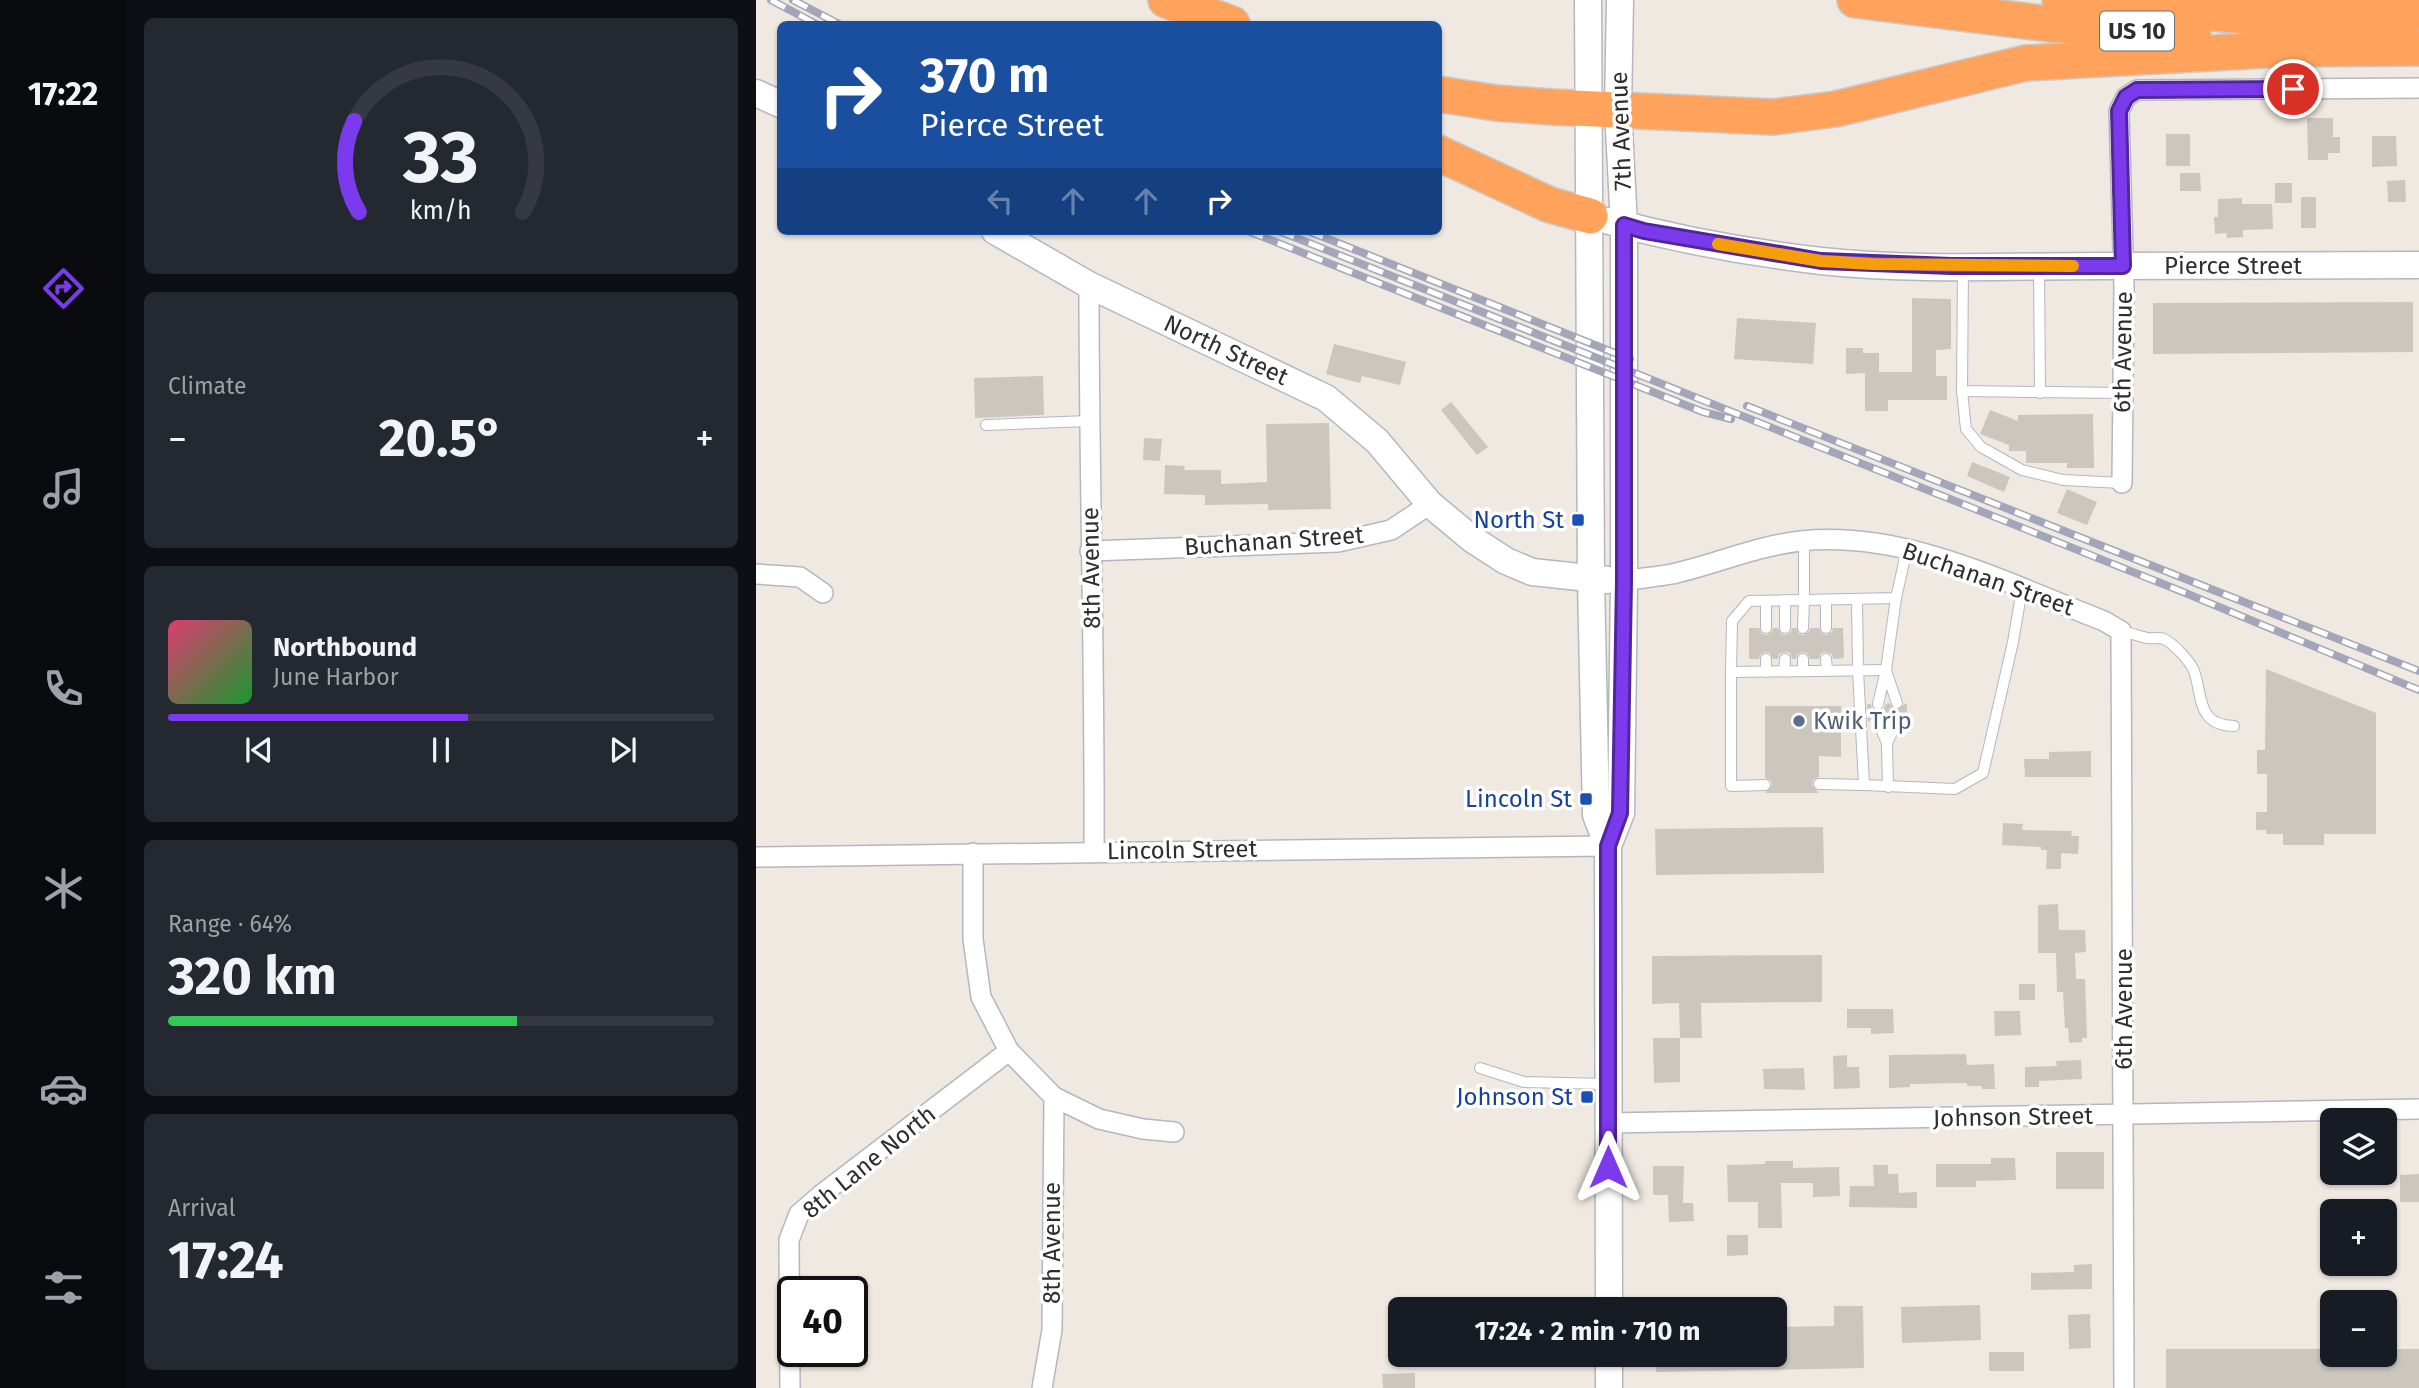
<!DOCTYPE html>
<html lang="en">
<head>
<meta charset="utf-8">
<style>
  :root { --surface:#171b24; --page:#242831; --text:#f1f3f6; --muted:#9ea1a6; --line:#363941; --accent:#7c3aed }
  body { margin:0; font-family:"Fira Sans",sans-serif; background:var(--page); color:var(--text); height:100vh; display:flex; flex-direction:column; font-size:26px; white-space:nowrap }
  * { box-sizing:border-box; margin:0 }
  p { font-size:23px; color:var(--muted) }
  .icon { flex:none; width:38px; height:38px; fill:none; stroke:currentColor; stroke-width:2; stroke-linecap:round; stroke-linejoin:round }
  .map { position:relative; flex:1; overflow:hidden }
  .panel { display:flex; flex-direction:column; gap:18px; padding:18px; background:#0d0f14; width:630px }
  .panel>* { flex:none }
  .guide { position:absolute; left:21px; top:21px; width:665px; height:214px; border-radius:10px; box-shadow:0 2px 5px #0004; background:#1a4fa0; color:#fff; overflow:hidden }
  .fabs { position:absolute; left:1564px; top:1108px; display:grid; gap:14px }
  .fabs a { display:grid; place-items:center; width:77px; height:77px; border-radius:10px; background:var(--surface); box-shadow:0 2px 5px #0004; font-size:35px }
  .speed { position:absolute; left:21px; top:1276px; display:flex; gap:14px; font-size:35px; font-weight:700; text-align:center }
  .speed>* { display:grid; place-content:center; width:91px; height:91px; border-radius:50%; background:var(--surface); box-shadow:0 2px 5px #0004; line-height:1 }
  .speed .limit { border:4px solid #111; border-radius:10px; background:#fff; color:#111 }
  .pin { position:absolute; display:grid; place-items:center; width:60px; height:60px; color:#fff; margin:-30px; border:4px solid #fff; border-radius:50%; box-shadow:0 2px 7px #0007 }
  .me { position:absolute; width:77px; margin:-38px; rotate:0deg; stroke-linejoin:round; filter:drop-shadow(0 0 5px #0008) }
  .turn { display:flex; align-items:center; gap:24px; height:147px; padding:0 28px; font-size:32px }
  .turn .icon { width:91px; height:91px; stroke-width:2.5 }
  .turn b { display:block; font-size:49px; line-height:60px }
  .lanes { display:flex; align-items:center; height:66px; padding:0 28px; background:#0003; justify-content:center; gap:35px; direction:ltr }
  .lanes .off { opacity:.35 }
  .big { font-size:52px; font-weight:700; line-height:1.1 }
  .panel .tile { flex:1; display:flex; flex-direction:column; justify-content:center; gap:10px; min-width:0; padding:0 24px; border-radius:10px; background:var(--page) }
  .panel .dial { align-items:center; gap:0 }
  .dial svg { height:182px; overflow:visible; fill:none; stroke:var(--line); stroke-width:7; stroke-linecap:round; text-anchor:middle }
  .dial text { fill:var(--text); stroke:none }
  .song { display:flex; align-items:center; gap:21px }
  .cover { width:84px; height:84px; border-radius:10px; background:linear-gradient(135deg,hsl(340 70% 55%),hsl(130 70% 35%)) }
  .played { height:7px; border-radius:4px; background:linear-gradient(90deg,var(--accent) 55%,var(--line) 55%) }
  .keys { display:flex; justify-content:space-around; direction:ltr }
  .heat { display:flex; justify-content:space-between; align-items:center; font-size:38px; direction:ltr }
  .charge { height:10px; border-radius:5px; background:linear-gradient(90deg,#34c759 64%,var(--line) 0) }
  .trip { position:absolute; left:632px; top:1297px; width:399px; height:70px; border-radius:10px; background:var(--surface); box-shadow:0 2px 5px #0004; font-weight:700; line-height:70px; text-align:center }
  main { display:flex; flex:1; min-height:0 }
  .dock { display:flex; flex-direction:column; width:126px; justify-content:space-around; align-items:center; background:#090b0e; color:var(--muted) }
  .dock .icon { width:49px; height:49px }
  .dock .active { color:var(--accent) }
  .dock b { font-size:32px; color:var(--text) }
  .map>svg:first-child { display:block }
  .building { fill:#cbc7bf }
  .lines { fill:none; stroke-linecap:round; stroke-linejoin:round }
  .lane-casing { stroke:#b4b7c1; stroke-width:12 }
  .street-casing { stroke:#b4b7c1; stroke-width:22 }
  .secondary-casing { stroke:#b4b7c1; stroke-width:29 }
  .highway-casing { stroke:#c9c9c9; stroke-width:38 }
  .lane { stroke:#fff; stroke-width:10 }
  .street { stroke:#fff; stroke-width:19 }
  .secondary { stroke:#fff; stroke-width:26 }
  .highway { stroke:#ffa35c; stroke-width:35 }
  .rail-casing { stroke:#a3a6b8; stroke-width:8 }
  .rail { stroke:#fff; stroke-width:5; stroke-dasharray:16; stroke-linecap:butt }
  .route-casing { stroke:#51269a; stroke-width:18 }
  .route { stroke:#7c3aed; stroke-width:12 }
  .slow { stroke:#f59e0b; stroke-width:12 }
  .transit-dot { fill:#1a4fb4; stroke:#fff; stroke-width:2.5 }
  .service-dot { fill:#5c6f8a; stroke:#fff; stroke-width:2.5 }
  .labels { text-anchor:middle; dominant-baseline:central; stroke-width:7; stroke-linejoin:round; paint-order:stroke }
  .shield { fill:#fff; stroke:#6d6d6d; stroke-width:2 }
  .shield-label { font-size:23px; font-weight:bold; fill:#2e2e2e }
  .street-label { font-size:24px; fill:#2e2e2e; stroke:#fff }
  .transit-label { font-size:24px; fill:#164399; stroke:#fff; text-anchor:end }
  .service-label { font-size:24px; fill:#4e5e75; stroke:#fff; text-anchor:start }
</style>
</head>
<body>
<main>
<nav class="dock">
<b>17:22</b>
<svg class="icon active" aria-label="directions" viewBox="0 0 24 24"><path d="M12 3l9 9-9 9-9-9zM9 14v-3h6M13 9l2 2-2 2"/></svg>
<svg class="icon" aria-label="music" viewBox="0 0 24 24"><path d="M9 18V5l10-2v13"/><circle cx="6" cy="18" r="3"/><circle cx="16" cy="16" r="3"/></svg>
<svg class="icon" aria-label="phone" viewBox="0 0 24 24"><path d="M5 4h4l2 5-3 2q2 4 5 5l2-3 5 2v4C11 20 4 13 5 4z"/></svg>
<svg class="icon" aria-label="climate" viewBox="0 0 24 24"><path d="M12 3v18M4 7l16 10M4 17L20 7"/></svg>
<svg class="icon" aria-label="car" viewBox="0 0 24 24"><path d="M5 17H2v-5l4-1 3-4h7l3 4 3 1v5h-3M9 17h6M6 11h13"/><circle cx="7" cy="17" r="2"/><circle cx="17" cy="17" r="2"/></svg>
<svg class="icon" aria-label="filters" viewBox="0 0 24 24"><path d="M4 7h16M4 17h16"/><circle cx="9" cy="7" r="2"/><circle cx="15" cy="17" r="2"/></svg>
</nav>
<section class="panel">
<div class="tile dial"><svg viewBox="0 0 100 80">
<path d="M14 69A42 42 0 1 1 86 69"/>
<path d="M14 69A42 42 0 0 1 12 29" stroke="#7c3aed"/>
<text x="50" y="56" font-size="32" font-weight="700">33</text>
<text x="50" y="72" font-size="11">km/h</text>
</svg></div>
<div class="tile"><p>Climate</p>
<div class="heat"><a>−</a><b class="big">20.5°</b><a>+</a></div>
</div>
<div class="tile">
<div class="song"><i class="cover"></i><div><b>Northbound</b><p>June Harbor</p></div></div>
<div class="played"></div>
<div class="keys"><svg class="icon" aria-label="previous" viewBox="0 0 24 24"><path d="M18 5L8 12l10 7zM5 5v14"/></svg><svg class="icon" aria-label="pause" viewBox="0 0 24 24"><path d="M8 5v14M16 5v14"/></svg><svg class="icon" aria-label="next" viewBox="0 0 24 24"><path d="M6 5l10 7-10 7zM19 5v14"/></svg></div>
</div>
<div class="tile"><p>Range · 64%</p><b class="big">320 km</b><div class="charge"></div></div>
<div class="tile"><p>Arrival</p><b class="big">17:24</b></div>
</section>
<div class="map">
<svg width="1663" height="1388" viewBox="0 0 1663 1388">
  <rect width="100%" height="100%" fill="#efe9e1"/>
  <!-- building -->
  <g class="building">
    <polygon points="1551,118 1577,118 1577,137 1584,137 1584,153 1572,153 1572,160 1552,160"/>
    <rect x="1410" y="134" width="24" height="32"/>
    <polygon points="1616,136 1640,136 1641,166 1616,167"/>
    <polygon points="1424,173 1444,173 1445,191 1424,191"/>
    <polygon points="1649,180 1650,202 1632,202 1631,181"/>
    <rect x="1519" y="183" width="17" height="20"/>
    <rect x="1545" y="197" width="15" height="31"/>
    <polygon points="1486,198 1486,204 1516,204 1517,229 1487,230 1487,237 1471,238 1470,233 1459,234 1458,217 1462,217 1462,199"/>
    <polygon points="1156,298 1195,299 1195,349 1180,350 1180,376 1191,376 1191,400 1132,400 1132,411 1109,411 1109,373 1090,374 1090,348 1107,348 1107,353 1123,353 1123,372 1156,372"/>
    <polygon points="1657,302 1657,352 1397,354 1397,303"/>
    <polygon points="981,318 1060,323 1057,364 978,359"/>
    <polygon points="578,344 650,362 644,385 606,376 604,383 570,374"/>
    <polygon points="287,376 288,415 219,418 218,378"/>
    <polygon points="695,402 732,447 721,455 685,410"/>
    <polygon points="1234,410 1262,421 1262,415 1337,414 1338,468 1311,468 1311,463 1270,463 1270,451 1253,451 1253,445 1224,434"/>
    <polygon points="573,423 575,509 512,510 512,504 449,505 449,495 408,494 409,465 429,466 428,470 465,470 465,484 511,482 510,424"/>
    <polygon points="388,438 406,439 404,461 387,460"/>
    <polygon points="1216,462 1254,477 1248,492 1211,476"/>
    <polygon points="1311,489 1341,502 1331,525 1301,513"/>
    <polygon points="993,628 1003,628 1006,634 1011,635 1016,632 1017,628 1022,628 1025,634 1030,635 1035,632 1036,628 1040,628 1043,634 1047,635 1053,632 1054,628 1063,628 1066,634 1071,635 1076,632 1077,628 1087,628 1088,658 1077,659 1076,654 1070,652 1065,653 1063,659 1054,659 1051,653 1046,652 1041,655 1040,659 1036,659 1034,653 1029,652 1023,654 1022,659 1017,659 1014,653 1009,652 1004,655 1003,659 993,659"/>
    <polygon points="1510,669 1620,713 1620,834 1568,834 1568,845 1527,845 1527,834 1510,834 1510,830 1500,830 1500,812 1511,812 1511,774 1501,774 1501,750 1509,750"/>
    <polygon points="1133,703 1140,710 1151,703 1151,722 1141,715 1130,722 1127,717 1122,715 1112,722 1111,704 1115,704 1116,709 1121,711 1127,710 1130,704"/>
    <polygon points="1009,706 1085,706 1085,757 1063,756 1063,777 1057,780 1056,785 1063,793 1009,793 1016,785 1015,781 1009,778"/>
    <polygon points="1335,751 1335,777 1269,777 1268,759 1293,759 1293,752"/>
    <polygon points="1247,823 1267,824 1266,830 1316,831 1315,836 1323,836 1322,854 1305,853 1305,869 1290,869 1291,850 1285,850 1285,847 1246,845"/>
    <polygon points="1067,827 1068,873 900,875 899,829"/>
    <polygon points="1302,904 1303,930 1329,930 1330,952 1319,953 1320,979 1329,979 1331,1038 1326,1038 1326,1042 1313,1043 1312,1028 1309,1028 1307,992 1301,992 1300,953 1282,953 1282,905"/>
    <polygon points="1066,955 1066,1002 945,1003 946,1038 924,1038 923,1003 896,1004 896,956"/>
    <rect x="1263" y="984" width="16" height="16"/>
    <polygon points="1091,1009 1137,1009 1138,1033 1115,1034 1115,1028 1091,1028"/>
    <polygon points="1238,1011 1264,1011 1265,1035 1239,1036"/>
    <polygon points="897,1038 924,1038 924,1082 898,1083"/>
    <polygon points="1210,1054 1211,1065 1238,1064 1239,1089 1226,1089 1226,1086 1211,1086 1211,1083 1154,1084 1154,1087 1133,1088 1133,1055"/>
    <polygon points="1091,1055 1091,1067 1103,1067 1104,1088 1078,1089 1077,1056"/>
    <polygon points="1325,1060 1326,1079 1283,1081 1283,1087 1269,1087 1269,1067 1301,1066 1300,1061"/>
    <polygon points="1048,1068 1049,1090 1008,1089 1007,1069"/>
    <rect x="1300" y="1152" width="48" height="37"/>
    <polygon points="1235,1158 1259,1158 1260,1180 1220,1181 1220,1187 1180,1187 1180,1164 1235,1164"/>
    <polygon points="1009,1161 1037,1161 1037,1168 1083,1167 1084,1196 1057,1197 1057,1183 1025,1183 1026,1228 1002,1228 1002,1202 972,1202 971,1165 1009,1164"/>
    <polygon points="1117,1165 1132,1165 1132,1174 1142,1174 1143,1193 1161,1192 1161,1208 1093,1207 1094,1186 1118,1186"/>
    <polygon points="897,1166 928,1166 927,1203 937,1203 938,1221 913,1222 912,1195 897,1195"/>
    <polygon points="1663,1174 1663,1202 1644,1202 1644,1175"/>
    <polygon points="971,1235 992,1235 992,1255 971,1256"/>
    <polygon points="1336,1264 1336,1289 1275,1290 1275,1273 1318,1272 1318,1265"/>
    <polygon points="1224,1305 1225,1340 1146,1343 1145,1307"/>
    <polygon points="1078,1306 1107,1306 1108,1368 900,1372 900,1354 1018,1354 1018,1327 1078,1326"/>
    <polygon points="1334,1314 1335,1348 1313,1349 1312,1315"/>
    <polygon points="1410,1349 1577,1349 1577,1354 1629,1354 1629,1349 1663,1349 1663,1388 1410,1388"/>
    <rect x="1233" y="1352" width="35" height="19"/>
    <polygon points="659,1373 659,1388 627,1388 626,1374"/>
  </g>
  <g class="lines">
    <defs>
      <g id="lane">
        <polyline points="1283,267 1284,393"/>
        <polyline points="1207,268 1206,391 1366,393"/>
        <polyline points="1206,391 1210,429 1225,447 1266,470 1307,480 1366,483"/>
        <polyline points="230,425 333,421"/>
        <polyline points="1048,541 1048,600 1140,598 1151,549"/>
        <polyline points="1101,600 1102,670 1108,785 1199,789 1227,773 1257,642 1266,589"/>
        <polyline points="1010,601 1010,628"/>
        <polyline points="1029,628 1029,600"/>
        <polyline points="1047,628 1048,600 993,601 976,621 975,672 1130,670"/>
        <polyline points="1070,628 1070,600"/>
        <path d="M1365,631C1374,633 1383,636 1391,638C1396,639 1403,637 1408,639C1418,644 1434,661 1438,671C1447,696 1440,725 1478,726"/>
        <polyline points="1047,659 1047,671"/>
        <polyline points="1070,659 1071,670"/>
        <polyline points="1028,671 1029,659"/>
        <polyline points="1130,671 1141,703"/>
        <polyline points="975,672 975,786 1009,785"/>
        <polyline points="1010,672 1010,659"/>
        <polyline points="1122,704 1130,670 1140,598"/>
        <polyline points="1122,722 1131,743 1132,787"/>
        <polyline points="1131,743 1141,722"/>
        <polyline points="1063,784 1108,785"/>
        <polyline points="724,1068 768,1082 851,1084"/>
      </g>
      <g id="street">
        <path d="M333,285C333,474 339,663 338,851"/>
        <polyline points="1366,483 1368,287 1363,111 1370,97 1381,90 1663,88"/>
        <polyline points="334,551 582,542 635,530 674,504"/>
        <polyline points="0,574 44,577 67,593"/>
        <path d="M868,581C884,578 900,577 916,574C960,564 1000,546 1045,541C1150,530 1252,584 1348,621L1365,631L1368,1388"/>
        <polyline points="217,853 217,939 225,997 253,1051 298,1097 343,1119 387,1129 418,1132"/>
        <polyline points="0,857 852,846"/>
        <polyline points="852,1123 1663,1109"/>
        <polyline points="34,1388 33,1240 43,1214 66,1194 253,1051"/>
        <polyline points="286,1388 296,1330 298,1097"/>
      </g>
      <g id="secondary">
        <polyline points="832,0 835,580 840,815 852,846"/>
        <polyline points="0,93 24,104"/>
        <path d="M853,221C920,239 996,253 1065,261C1158,271 1253,266 1346,266C1451,265 1557,265 1663,265"/>
        <polyline points="239,231 333,285 570,398 621,441 674,504 716,539 750,561 776,572 852,580"/>
        <polyline points="853,1309 852,846 865,813 868,581 868,225 862,110 864,0"/>
        <polyline points="853,1354 853,1388"/>
      </g>
      <g id="highway">
        <polyline points="410,0 476,24"/>
        <polyline points="1099,0 1294,24 1437,34"/>
        <polyline points="1304,0 1491,16 1553,17 1663,13"/>
        <polyline points="682,94 740,103 795,107 1017,117 1080,109 1270,63 1529,49 1663,48"/>
        <polyline points="682,153 794,205 834,216"/>
      </g>
    </defs>
    <!-- lane casing -->
    <use href="#lane" class="lane-casing"/>
    <!-- street casing -->
    <use href="#street" class="street-casing"/>
    <!-- secondary casing -->
    <use href="#secondary" class="secondary-casing"/>
    <!-- highway casing -->
    <use href="#highway" class="highway-casing"/>
    <!-- lane -->
    <use href="#lane" class="lane"/>
    <!-- street -->
    <use href="#street" class="street"/>
    <!-- secondary -->
    <use href="#secondary" class="secondary"/>
    <!-- highway -->
    <use href="#highway" class="highway"/>
    <defs>
      <g id="rail">
        <polyline points="15,0 60,24"/>
        <polyline points="37,0 83,24"/>
        <polyline points="492,231 947,412 975,419"/>
        <polyline points="523,231 1427,592 1663,690"/>
        <polyline points="552,231 874,359"/>
        <polyline points="991,406 1663,671"/>
      </g>
    </defs>
    <!-- rail casing -->
    <use href="#rail" class="rail-casing"/>
    <!-- rail -->
    <use href="#rail" class="rail"/>
  </g>
  <g class="lines">
    <defs>
      <polyline id="route" points="852,1167 852,846 864,813 868,581 868,225 888,231 1065,261 1195,266 1367,266 1363,111 1370,97 1381,90 1537,89"/>
    </defs>
    <!-- route casing -->
    <use href="#route" class="route-casing"/>
    <!-- route -->
    <use href="#route" class="route"/>
    <!-- slow -->
    <polyline class="slow" points="962,244 1065,261 1117,264 1317,266"/>
  </g>
  <!-- markers -->
  <g class="transit-dot">
    <rect x="815" y="513" width="14" height="14" rx="3.5"/>
    <rect x="823" y="792" width="14" height="14" rx="3.5"/>
    <rect x="824" y="1090" width="14" height="14" rx="3.5"/>
  </g>
  <circle class="service-dot" cx="1043" cy="721" r="7"/>
  <g class="labels">
    <!-- shield labels -->
    <rect class="shield" x="1344" y="11.5" width="74" height="39" rx="5"/>
    <g class="shield-label">
      <text x="1381" y="31">US 10</text>
    </g>
    <!-- street labels -->
    <g class="street-label">
      <text transform="translate(865 131) rotate(-92)">7th Avenue</text>
      <text x="1477" y="266">Pierce Street</text>
      <text transform="translate(470 350) rotate(25)">North Street</text>
      <text transform="translate(1367 352) rotate(-89)">6th Avenue</text>
      <text transform="translate(518 541) rotate(-4)">Buchanan Street</text>
      <text transform="translate(335 568) rotate(-91)">8th Avenue</text>
      <text transform="translate(1232 579) rotate(19)">Buchanan Street</text>
      <text transform="translate(426 850) rotate(-1)">Lincoln Street</text>
      <text transform="translate(1368 1009) rotate(-90)">6th Avenue</text>
      <text transform="translate(1257 1117) rotate(-1)">Johnson Street</text>
      <text transform="translate(113 1162) rotate(-39)">8th Lane North</text>
      <text transform="translate(296 1243) rotate(-90)">8th Avenue</text>
    </g>
    <!-- transit labels -->
    <g class="transit-label">
      <text x="808" y="520">North St</text>
      <text x="816" y="799">Lincoln St</text>
      <text x="817" y="1097">Johnson St</text>
    </g>
    <!-- service labels -->
    <g class="service-label">
      <text x="1057" y="721">Kwik Trip</text>
    </g>
  </g>
</svg>
<div class="fabs">
<a><svg class="icon" aria-label="layers" viewBox="0 0 24 24"><path d="M12 4l9 5-9 5-9-5zM3 14l9 5 9-5"/></svg></a>
<a>+</a>
<a>−</a>
</div>
<div class="speed"><div class="limit">40</div></div>
<div class="pin" style="left:1537px;top:89px;background:#d93025"><svg class="icon" aria-label="arrive" viewBox="0 0 24 24"><path d="M6 21V4h12l-3 4 3 4H6"/></svg></div>
<svg class="me" style="left:852px;top:1167px" viewBox="-20 -20 40 40"><path d="M0-17L14 15 0 8-14 15z" fill="#7c3aed" stroke="#fff" stroke-width="4"/></svg>
<div class="trip">17:24 · 2 min · 710 m</div>
<div class="guide">
<div class="turn"><svg class="icon" aria-label="right" viewBox="0 0 24 24"><path d="M7 20v-9h11M14 6l5 5-5 5"/></svg><div><b>370 m</b>Pierce Street</div></div>
<div class="lanes"><svg class="icon off" aria-label="left" viewBox="0 0 24 24"><path d="M17 20v-9H6M10 6l-5 5 5 5"/></svg><svg class="icon off" aria-label="ahead" viewBox="0 0 24 24"><path d="M12 20V5M6 11l6-6 6 6"/></svg><svg class="icon off" aria-label="ahead" viewBox="0 0 24 24"><path d="M12 20V5M6 11l6-6 6 6"/></svg><svg class="icon" aria-label="right" viewBox="0 0 24 24"><path d="M7 20v-9h11M14 6l5 5-5 5"/></svg></div>
</div>
</div>
</main>
</body>
</html>
